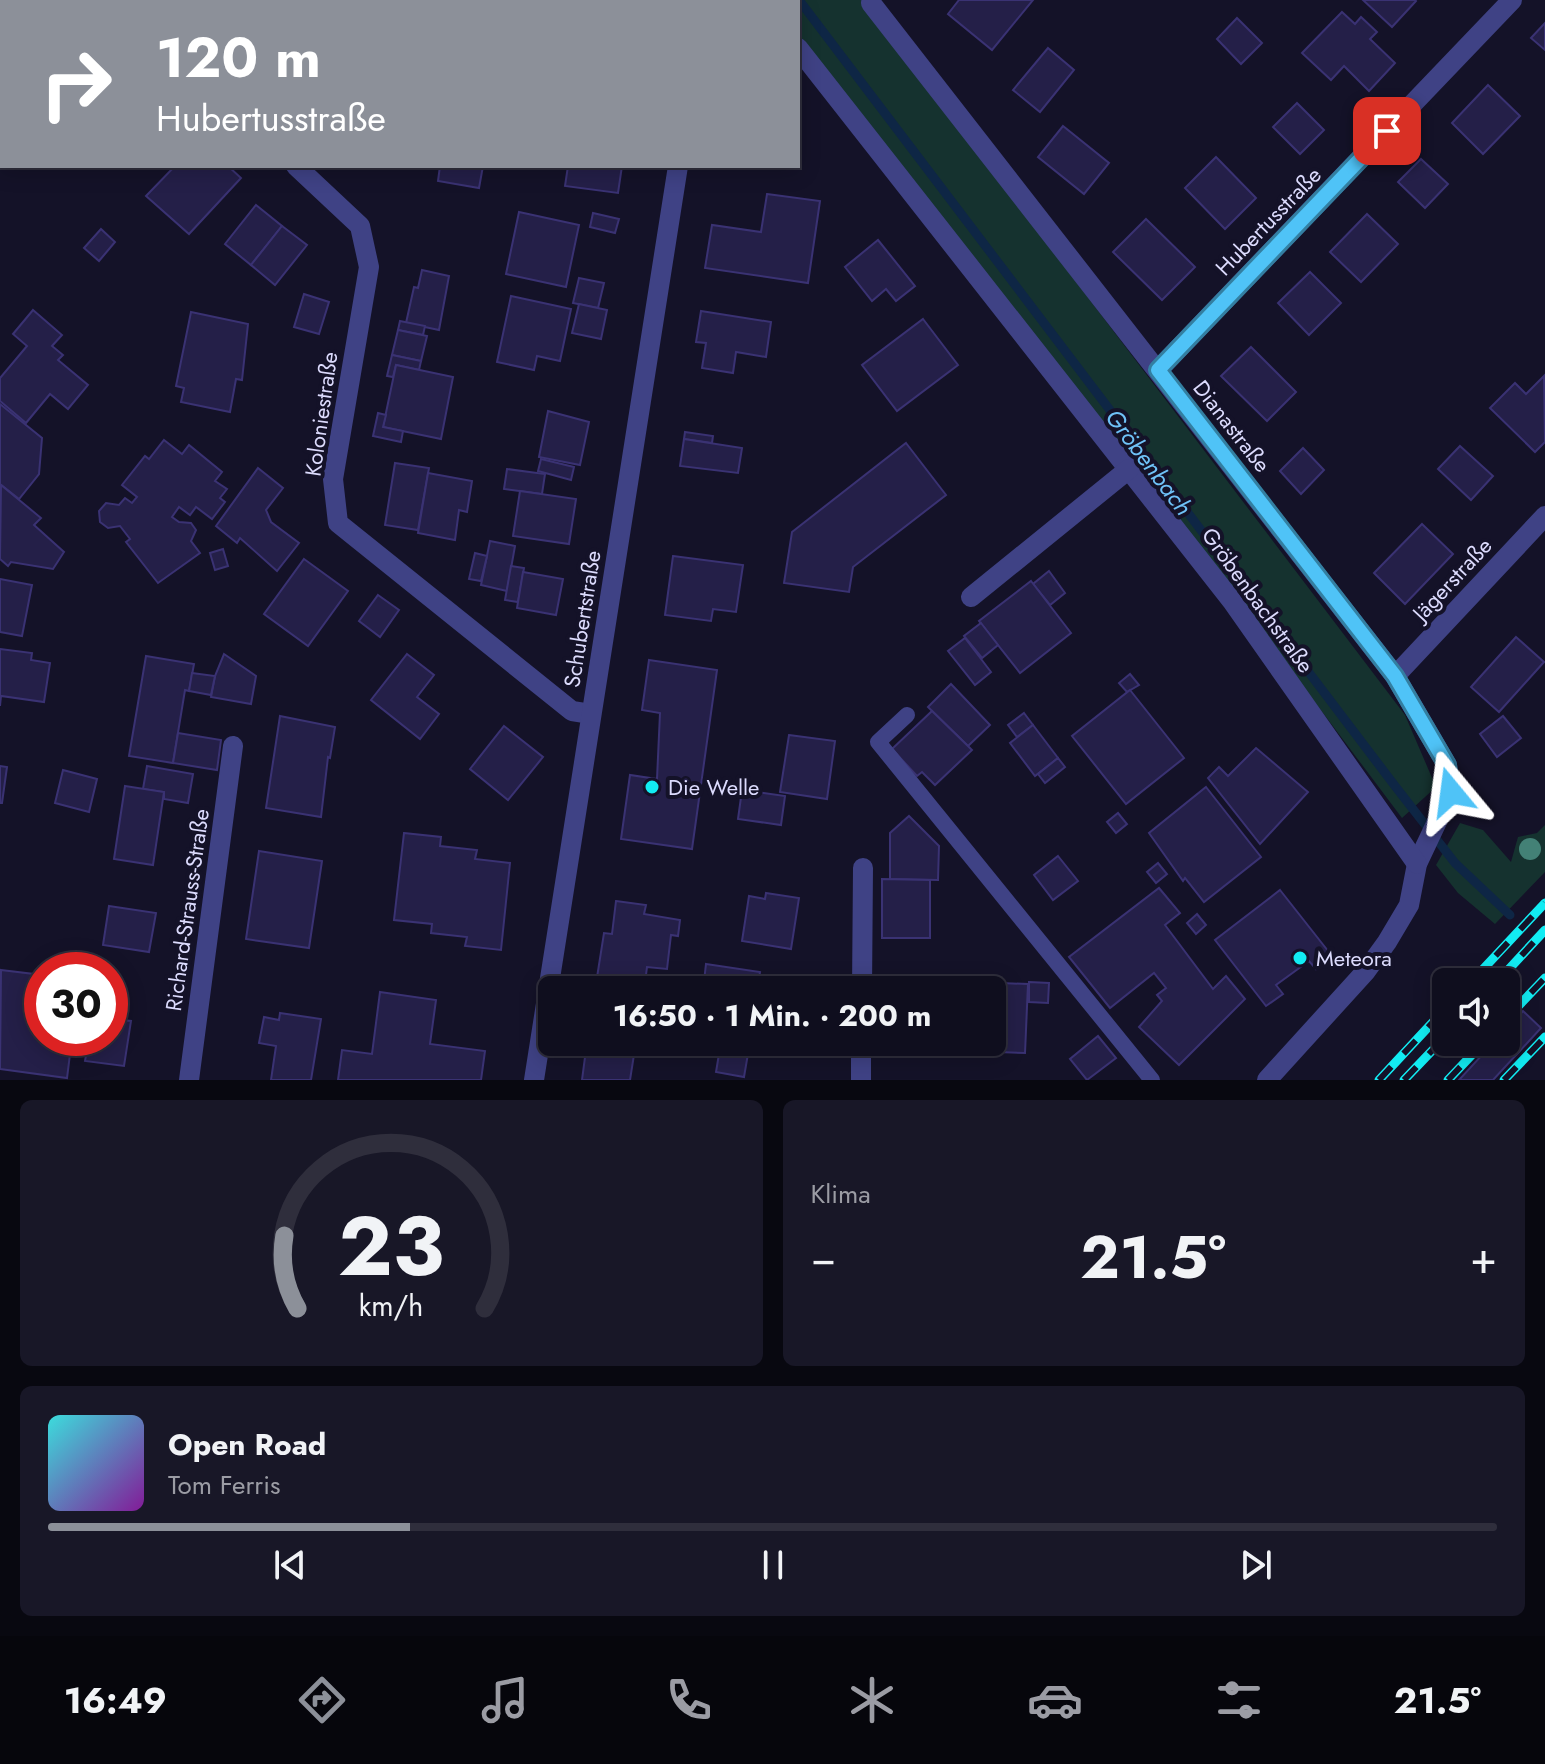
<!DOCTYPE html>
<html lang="de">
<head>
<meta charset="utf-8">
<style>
  :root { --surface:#0f0e1e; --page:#181727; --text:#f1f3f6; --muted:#9b9ca4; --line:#2f2e3c; --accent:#8c9099 }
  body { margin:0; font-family:Jost,sans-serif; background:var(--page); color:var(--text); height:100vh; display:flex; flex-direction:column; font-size:30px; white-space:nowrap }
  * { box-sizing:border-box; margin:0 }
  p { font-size:26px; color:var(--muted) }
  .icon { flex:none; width:44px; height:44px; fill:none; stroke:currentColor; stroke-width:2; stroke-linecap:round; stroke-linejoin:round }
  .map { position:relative; height:1080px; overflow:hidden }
  .sheet { display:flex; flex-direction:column; gap:20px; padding:20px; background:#080810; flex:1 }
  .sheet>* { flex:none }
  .top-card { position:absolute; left:0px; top:0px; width:800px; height:168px; box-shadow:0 4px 20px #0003,0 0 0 2px var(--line); background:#8c9099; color:#fff; overflow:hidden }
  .tools { position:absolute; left:1432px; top:968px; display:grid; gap:16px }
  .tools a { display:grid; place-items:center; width:88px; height:88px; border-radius:12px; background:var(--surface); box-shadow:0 4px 20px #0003,0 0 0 2px var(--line); font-size:40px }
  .speed { position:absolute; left:24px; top:952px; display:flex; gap:16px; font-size:40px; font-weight:700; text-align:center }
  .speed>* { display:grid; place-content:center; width:104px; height:104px; border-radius:50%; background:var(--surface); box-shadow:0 4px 20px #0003,0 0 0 2px var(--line); line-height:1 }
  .speed .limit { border:12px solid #d22; background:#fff; color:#111 }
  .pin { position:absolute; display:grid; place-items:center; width:68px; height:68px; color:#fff; margin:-34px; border-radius:16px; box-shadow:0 4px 12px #0006 }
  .me { position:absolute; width:88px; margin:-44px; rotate:344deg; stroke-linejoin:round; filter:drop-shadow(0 0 6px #0008) }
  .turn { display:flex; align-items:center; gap:28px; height:168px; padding:0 24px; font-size:36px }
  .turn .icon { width:104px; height:104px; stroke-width:2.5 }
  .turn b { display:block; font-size:56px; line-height:68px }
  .big { font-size:60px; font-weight:700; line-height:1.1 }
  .sheet .tile { flex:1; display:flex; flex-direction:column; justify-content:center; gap:12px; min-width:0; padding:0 28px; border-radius:12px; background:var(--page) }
  .sheet .dial { align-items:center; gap:0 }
  .dial svg { height:208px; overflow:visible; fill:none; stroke:var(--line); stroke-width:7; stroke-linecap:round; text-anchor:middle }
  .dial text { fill:var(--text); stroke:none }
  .song { display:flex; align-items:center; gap:24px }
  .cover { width:96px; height:96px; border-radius:12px; background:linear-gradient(135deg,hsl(180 70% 55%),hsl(290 70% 35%)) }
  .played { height:8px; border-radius:4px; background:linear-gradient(90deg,var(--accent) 25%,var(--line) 25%) }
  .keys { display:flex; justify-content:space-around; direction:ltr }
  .heat { display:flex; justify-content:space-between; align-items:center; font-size:44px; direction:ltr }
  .sheet .tiles { flex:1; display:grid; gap:20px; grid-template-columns:1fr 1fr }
  .tile:last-child { grid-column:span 2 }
  .trip { position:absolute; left:538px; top:976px; width:468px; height:80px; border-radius:12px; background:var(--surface); box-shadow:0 4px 20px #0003,0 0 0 2px var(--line); font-weight:700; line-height:80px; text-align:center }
  .tab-bar { display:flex; height:128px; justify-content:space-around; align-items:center; background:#06060c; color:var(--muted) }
  .tab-bar .icon { width:56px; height:56px }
  .tab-bar .active { color:var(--accent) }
  .tab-bar b { font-size:36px; color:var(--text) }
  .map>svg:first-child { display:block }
  .green { fill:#15322f }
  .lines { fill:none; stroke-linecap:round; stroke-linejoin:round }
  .stream { stroke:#0e2645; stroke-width:9 }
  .building { fill:#241f48; stroke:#3a3273; stroke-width:2 }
  .service { stroke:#3f4285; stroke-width:16 }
  .minor { stroke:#3f4285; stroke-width:20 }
  .tertiary { stroke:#3f4285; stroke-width:20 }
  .rail-casing { stroke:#12ecf3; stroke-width:9 }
  .rail { stroke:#141228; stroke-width:6; stroke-dasharray:18; stroke-linecap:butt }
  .tree { fill:#438176 }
  .route-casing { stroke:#337fa1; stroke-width:20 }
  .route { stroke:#4fc3f7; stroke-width:14 }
  .poi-dot { fill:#12ecf3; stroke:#141228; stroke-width:3 }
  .labels { text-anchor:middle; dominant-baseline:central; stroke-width:8; stroke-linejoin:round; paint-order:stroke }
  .street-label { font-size:22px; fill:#dcdbfd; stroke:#141228 }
  .poi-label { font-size:22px; fill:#dcdbfd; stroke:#141228; text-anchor:start }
  .water-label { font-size:24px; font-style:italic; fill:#6fc2f7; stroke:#141228 }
</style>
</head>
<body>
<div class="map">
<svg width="1545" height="1080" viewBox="0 0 1545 1080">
  <rect width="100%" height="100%" fill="#141228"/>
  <!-- green -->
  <g class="green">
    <polygon points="770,0 871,0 1023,212 1405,715 1436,787 1402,818 1190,536 798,35 798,2"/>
    <polygon points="1460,823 1483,830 1511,862 1518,837 1537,833 1545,825 1545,872 1495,924 1458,893 1436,865"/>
  </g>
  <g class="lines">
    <!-- stream -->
    <polyline class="stream" points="799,0 1395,786 1455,863 1510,915"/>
  </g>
  <!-- building -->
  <g class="building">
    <polygon points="959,0 1033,0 992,50 948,14"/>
    <polygon points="1363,0 1415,0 1416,1 1392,27"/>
    <polygon points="1342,12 1355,24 1361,17 1377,32 1370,39 1395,63 1369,91 1344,66 1331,80 1302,53"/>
    <polygon points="1237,18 1262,43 1241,64 1217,39"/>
    <polygon points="1545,23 1545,50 1531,38"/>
    <polygon points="1048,48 1074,70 1040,112 1013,90"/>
    <polygon points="1488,85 1520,116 1483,154 1452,123"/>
    <polygon points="1297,103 1324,130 1300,154 1273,127"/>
    <polygon points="1063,126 1109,163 1084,194 1038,157"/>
    <polygon points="1216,157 1256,198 1225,229 1185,188"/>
    <polygon points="1421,159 1448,184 1425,208 1398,182"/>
    <polygon points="175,166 228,166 241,178 189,234 146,196"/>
    <polygon points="440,166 483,166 479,188 438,181"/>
    <polygon points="568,166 622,166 618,193 565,186"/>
    <polygon points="767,194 820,201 808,283 705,268 712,225 761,232"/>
    <polygon points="256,205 282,226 251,265 225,244"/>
    <polygon points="519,212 579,225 566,287 506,274"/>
    <polygon points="593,213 619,219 615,233 590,227"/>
    <polygon points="1367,214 1398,244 1361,282 1330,252"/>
    <polygon points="1146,219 1195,267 1162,300 1113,252"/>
    <polygon points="282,226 307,245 275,285 251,265"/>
    <polygon points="101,229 115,242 99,261 84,248"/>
    <polygon points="878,240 915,286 896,301 886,289 872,301 845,267"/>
    <polygon points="422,270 449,276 439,330 406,323 414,287 418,288"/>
    <polygon points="1310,272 1341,303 1309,335 1278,303"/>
    <polygon points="579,278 604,283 598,308 573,303"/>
    <polygon points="304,294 329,302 319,334 294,327"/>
    <polygon points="511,296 571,309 560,361 537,356 534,370 497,362"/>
    <polygon points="579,304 607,310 601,339 572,333"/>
    <polygon points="33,310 62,335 52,346 63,355 58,360 88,385 68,409 50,394 26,423 0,401 0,378 27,346 13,334"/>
    <polygon points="701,311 771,322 766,357 736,352 733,373 702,368 706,343 696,342"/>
    <polygon points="191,312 248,324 242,380 236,379 230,412 181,402 184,388 176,386"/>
    <polygon points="923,319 958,365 897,411 862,365"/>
    <polygon points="400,321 425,326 423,335 398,330"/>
    <polygon points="398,330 427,336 421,361 392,355"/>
    <polygon points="1251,347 1296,392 1267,421 1221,376"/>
    <polygon points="392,355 421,361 419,370 396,365 393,377 387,376"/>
    <polygon points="396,365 453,377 441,439 383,427"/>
    <polygon points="1544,376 1545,442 1535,452 1490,408 1515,383 1526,394"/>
    <polygon points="0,404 42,438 39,474 19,499 0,484"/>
    <polygon points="548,411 589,422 580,465 539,457"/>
    <polygon points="378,413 386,415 383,427 403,431 401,442 373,436"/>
    <polygon points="685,432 713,436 712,443 684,439"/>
    <polygon points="684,439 742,448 738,473 680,466"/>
    <polygon points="164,440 182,454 189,445 222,472 215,481 227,489 220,498 225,502 212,519 196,507 190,515 179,507 172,517 179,522 191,523 196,530 191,541 200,553 158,583 126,542 130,539 120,526 108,528 100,522 99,511 106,503 119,505 125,498 132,503 137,497 122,485 145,456 149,459"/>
    <polygon points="906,443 946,495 853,567 849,592 784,583 792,532"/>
    <polygon points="1460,446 1493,476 1471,500 1438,469"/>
    <polygon points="1303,448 1324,470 1301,494 1280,471"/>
    <polygon points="541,459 574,467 571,480 538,471"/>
    <polygon points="395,463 429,468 418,530 385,525"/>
    <polygon points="258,468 283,488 266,510 271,522 299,543 277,571 240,538 237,543 216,526"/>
    <polygon points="507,469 545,474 542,494 504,489"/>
    <polygon points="428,473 472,481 467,512 459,510 455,540 418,533"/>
    <polygon points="1,485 41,518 34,525 64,552 53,569 11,562 8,566 0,559"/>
    <polygon points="520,491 576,499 569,544 513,536"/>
    <polygon points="1422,524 1453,554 1405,604 1374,573"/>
    <polygon points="490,541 515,546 507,591 481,585"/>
    <polygon points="223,549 228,566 215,570 210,553"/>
    <polygon points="475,553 487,556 481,581 469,579"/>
    <polygon points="673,556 743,565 736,612 713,609 711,621 665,615"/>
    <polygon points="304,559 348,591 308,646 264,614"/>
    <polygon points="511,566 524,568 518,602 505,600"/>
    <polygon points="1049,571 1065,593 1050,605 1033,584"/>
    <polygon points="523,572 563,579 556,615 517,608"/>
    <polygon points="0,579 32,585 22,636 0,632"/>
    <polygon points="1031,581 1071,633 1020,673 979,621"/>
    <polygon points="378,595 399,610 380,637 359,621"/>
    <polygon points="981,623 998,645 982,658 964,636"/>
    <polygon points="1516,637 1544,662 1499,712 1471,687"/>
    <polygon points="965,638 991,672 975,685 948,651"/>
    <polygon points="0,649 32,653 31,660 50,663 44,702 1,696 0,706"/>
    <polygon points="224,654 256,676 251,704 211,697 215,676"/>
    <polygon points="407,654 434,675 417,697 439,714 420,739 371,700"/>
    <polygon points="146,656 194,664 189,691 185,690 173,763 129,756"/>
    <polygon points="649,660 717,670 692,849 621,839 630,775 657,779 660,713 642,710"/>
    <polygon points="192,673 215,676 211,695 189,691"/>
    <polygon points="1130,674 1139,685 1127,692 1119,683"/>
    <polygon points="951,684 990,725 968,746 928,707"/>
    <polygon points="1130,690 1184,758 1126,804 1072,736"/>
    <polygon points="932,711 972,750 935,785 922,772 917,776 892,749"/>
    <polygon points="1024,713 1033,725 1017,737 1008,725"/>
    <polygon points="280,716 335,727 330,758 328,757 321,817 266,808"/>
    <polygon points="1503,716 1521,738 1497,757 1480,734"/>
    <polygon points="1033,725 1058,758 1035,776 1010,743"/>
    <polygon points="504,726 543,757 508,800 470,769"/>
    <polygon points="178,733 221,740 217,770 173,763"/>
    <polygon points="789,735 835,741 827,799 780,792"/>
    <polygon points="1256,748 1308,792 1260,844 1208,778 1219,767 1228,776"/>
    <polygon points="1058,758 1065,767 1045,783 1038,774"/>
    <polygon points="0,766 7,767 2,803 0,803"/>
    <polygon points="147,766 193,774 188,803 164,799 164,792 143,789"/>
    <polygon points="63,770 97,779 89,812 55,803"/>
    <polygon points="125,786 164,792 153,865 114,859"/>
    <polygon points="1206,787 1261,857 1204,902 1185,878 1183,881 1149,833"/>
    <polygon points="742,790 785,796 781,825 738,819"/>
    <polygon points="1118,813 1127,824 1116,833 1107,822"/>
    <polygon points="909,816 939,846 938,880 890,879 890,833"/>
    <polygon points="404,833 441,837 440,846 477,850 475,859 510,863 501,950 465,946 467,937 431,933 432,924 394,920"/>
    <polygon points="259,851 322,861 309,948 246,939"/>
    <polygon points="1058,856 1078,881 1053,900 1034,875"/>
    <polygon points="1158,863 1167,874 1156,883 1147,872"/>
    <polygon points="882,879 930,880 930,938 882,938"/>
    <polygon points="1159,888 1180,913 1165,925 1213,989 1226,976 1245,999 1179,1065 1139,1027 1162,1001 1157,995 1166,988 1154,973 1110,1008 1069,957"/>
    <polygon points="1280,890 1332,956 1316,969 1309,961 1276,985 1283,994 1266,1006 1215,940"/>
    <polygon points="766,893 799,898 791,949 742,941 749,896 765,899"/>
    <polygon points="616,901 646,905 644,914 680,920 678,936 671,935 667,969 647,967 644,990 595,990 604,933 612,934"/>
    <polygon points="109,906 156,913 149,952 103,945"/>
    <polygon points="1197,914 1206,925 1196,934 1187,923"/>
    <polygon points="706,964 760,972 757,990 703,990"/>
    <polygon points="1,970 42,975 42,1038 72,1038 67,1078 0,1069"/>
    <polygon points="1029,982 1049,983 1048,1003 1029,1002"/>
    <polygon points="1001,983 1028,984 1025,1053 999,1052"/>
    <polygon points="380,992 436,1000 430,1044 485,1051 481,1080 338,1080 342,1050 372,1054"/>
    <polygon points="110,1010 113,1011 112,1019 131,1021 124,1066 85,1061 89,1038 110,1038"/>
    <polygon points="1523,1011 1541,1028 1493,1080 1459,1080 1494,1042 1506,1042 1506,1030"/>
    <polygon points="280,1013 321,1019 311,1080 271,1080 276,1046 259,1043 264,1017 279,1020"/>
    <polygon points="1098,1036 1116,1058 1087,1080 1070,1059"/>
    <polygon points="587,1042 636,1042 630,1080 582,1080"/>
    <polygon points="721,1042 750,1042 744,1077 716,1072"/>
  </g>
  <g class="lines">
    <!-- service -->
    <polyline class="service" points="907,715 878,742 1152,1080"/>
    <!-- minor -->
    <g class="minor">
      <polyline points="114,0 116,2"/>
      <polyline points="756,0 758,2"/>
      <polyline points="871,3 1395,676 1447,765 1451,792 1417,864 1409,905 1387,942 1366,971 1267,1080"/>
      <polyline points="798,48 1232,601 1417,864"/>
      <polyline points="296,166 360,226 369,267 333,479 338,523 572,711 591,714"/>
      <polyline points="1158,370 1512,0"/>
      <polyline points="971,597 1129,469"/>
      <polyline points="1395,676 1545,516"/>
      <polyline points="862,990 863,868"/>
      <polyline points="189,1080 233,746"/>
      <polyline points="861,1080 861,1042"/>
    </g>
    <!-- tertiary -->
    <g class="tertiary">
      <polyline points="710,2 711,0"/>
      <polyline points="534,1080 678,166"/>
    </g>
    <defs>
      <g id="rail">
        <polyline points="1471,982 1545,903"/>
        <polyline points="1497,982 1545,930"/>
        <polyline points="1506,1019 1545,978"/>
        <polyline points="1379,1080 1446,1008"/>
        <polyline points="1404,1080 1446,1036"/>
        <polyline points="1448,1080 1484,1042"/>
        <polyline points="1504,1080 1545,1037"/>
      </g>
    </defs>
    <!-- rail casing -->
    <use href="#rail" class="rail-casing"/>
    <!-- rail -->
    <use href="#rail" class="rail"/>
  </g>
  <!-- trees -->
  <circle class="tree" cx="1530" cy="849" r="11"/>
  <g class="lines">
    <defs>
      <polyline id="route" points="1387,131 1158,370 1395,676 1447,765 1451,792"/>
    </defs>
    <!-- route casing -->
    <use href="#route" class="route-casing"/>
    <!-- route -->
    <use href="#route" class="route"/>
  </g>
  <!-- markers -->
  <g class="poi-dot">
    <circle cx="652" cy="787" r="8"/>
    <circle cx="1300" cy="958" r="8"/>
  </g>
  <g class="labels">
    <!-- street labels -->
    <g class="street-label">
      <text transform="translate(1268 221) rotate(-46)">Hubertusstraße</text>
      <text transform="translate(321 414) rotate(-82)">Koloniestraße</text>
      <text transform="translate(1232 426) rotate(52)">Dianastraße</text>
      <text transform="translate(1452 579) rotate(-47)">Jägerstraße</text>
      <text transform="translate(1258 600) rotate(54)">Gröbenbachstraße</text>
      <text transform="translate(582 619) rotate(-81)">Schubertstraße</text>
      <text transform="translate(187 910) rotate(-82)">Richard-Strauss-Straße</text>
    </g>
    <!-- poi labels -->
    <g class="poi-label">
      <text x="668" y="787">Die Welle</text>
      <text x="1316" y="958">Meteora</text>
    </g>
    <!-- water labels -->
    <g class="water-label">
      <text transform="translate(1149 462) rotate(53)">Gröbenbach</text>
    </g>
  </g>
</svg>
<div class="tools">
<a><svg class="icon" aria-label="sound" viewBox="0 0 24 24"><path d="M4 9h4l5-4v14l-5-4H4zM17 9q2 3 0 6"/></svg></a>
</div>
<div class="speed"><div class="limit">30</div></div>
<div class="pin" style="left:1387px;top:131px;background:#d93025"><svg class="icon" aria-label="arrive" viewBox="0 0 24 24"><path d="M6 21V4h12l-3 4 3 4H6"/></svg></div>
<svg class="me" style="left:1451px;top:792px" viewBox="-20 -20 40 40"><path d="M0-17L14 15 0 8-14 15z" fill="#4fc3f7" stroke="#fff" stroke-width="4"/></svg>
<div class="trip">16:50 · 1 Min. · 200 m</div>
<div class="top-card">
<div class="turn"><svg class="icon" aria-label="right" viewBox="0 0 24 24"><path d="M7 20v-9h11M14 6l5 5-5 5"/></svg><div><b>120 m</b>Hubertusstraße</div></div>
</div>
</div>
<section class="sheet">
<div class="tiles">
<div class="tile dial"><svg viewBox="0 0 100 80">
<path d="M14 69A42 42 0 1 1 86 69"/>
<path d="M14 69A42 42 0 0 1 9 41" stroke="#8c9099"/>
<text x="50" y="56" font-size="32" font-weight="700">23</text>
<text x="50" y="72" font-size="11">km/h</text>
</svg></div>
<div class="tile"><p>Klima</p>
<div class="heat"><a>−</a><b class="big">21.5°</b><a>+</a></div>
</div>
<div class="tile">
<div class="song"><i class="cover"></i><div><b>Open Road</b><p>Tom Ferris</p></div></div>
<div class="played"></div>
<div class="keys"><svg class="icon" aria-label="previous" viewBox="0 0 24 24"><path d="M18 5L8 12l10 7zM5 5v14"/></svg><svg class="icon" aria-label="pause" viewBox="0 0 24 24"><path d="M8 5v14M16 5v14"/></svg><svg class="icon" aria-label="next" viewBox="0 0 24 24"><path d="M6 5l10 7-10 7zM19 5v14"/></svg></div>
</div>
</div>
</section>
<nav class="tab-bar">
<b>16:49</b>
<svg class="icon active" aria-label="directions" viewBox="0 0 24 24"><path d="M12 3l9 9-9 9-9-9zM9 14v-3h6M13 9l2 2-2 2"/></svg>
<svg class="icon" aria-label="music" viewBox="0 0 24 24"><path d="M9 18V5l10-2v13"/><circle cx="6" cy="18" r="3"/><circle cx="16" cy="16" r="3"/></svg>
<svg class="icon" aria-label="phone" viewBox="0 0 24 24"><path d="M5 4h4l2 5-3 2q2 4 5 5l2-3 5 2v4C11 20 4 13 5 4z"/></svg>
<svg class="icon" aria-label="climate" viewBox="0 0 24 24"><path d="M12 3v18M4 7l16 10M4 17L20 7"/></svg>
<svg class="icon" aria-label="car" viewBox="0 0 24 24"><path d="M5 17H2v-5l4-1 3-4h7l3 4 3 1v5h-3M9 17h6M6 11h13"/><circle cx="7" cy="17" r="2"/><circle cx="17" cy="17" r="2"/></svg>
<svg class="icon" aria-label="filters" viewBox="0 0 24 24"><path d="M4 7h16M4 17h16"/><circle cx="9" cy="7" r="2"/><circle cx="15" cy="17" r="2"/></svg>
<b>21.5°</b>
</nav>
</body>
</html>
